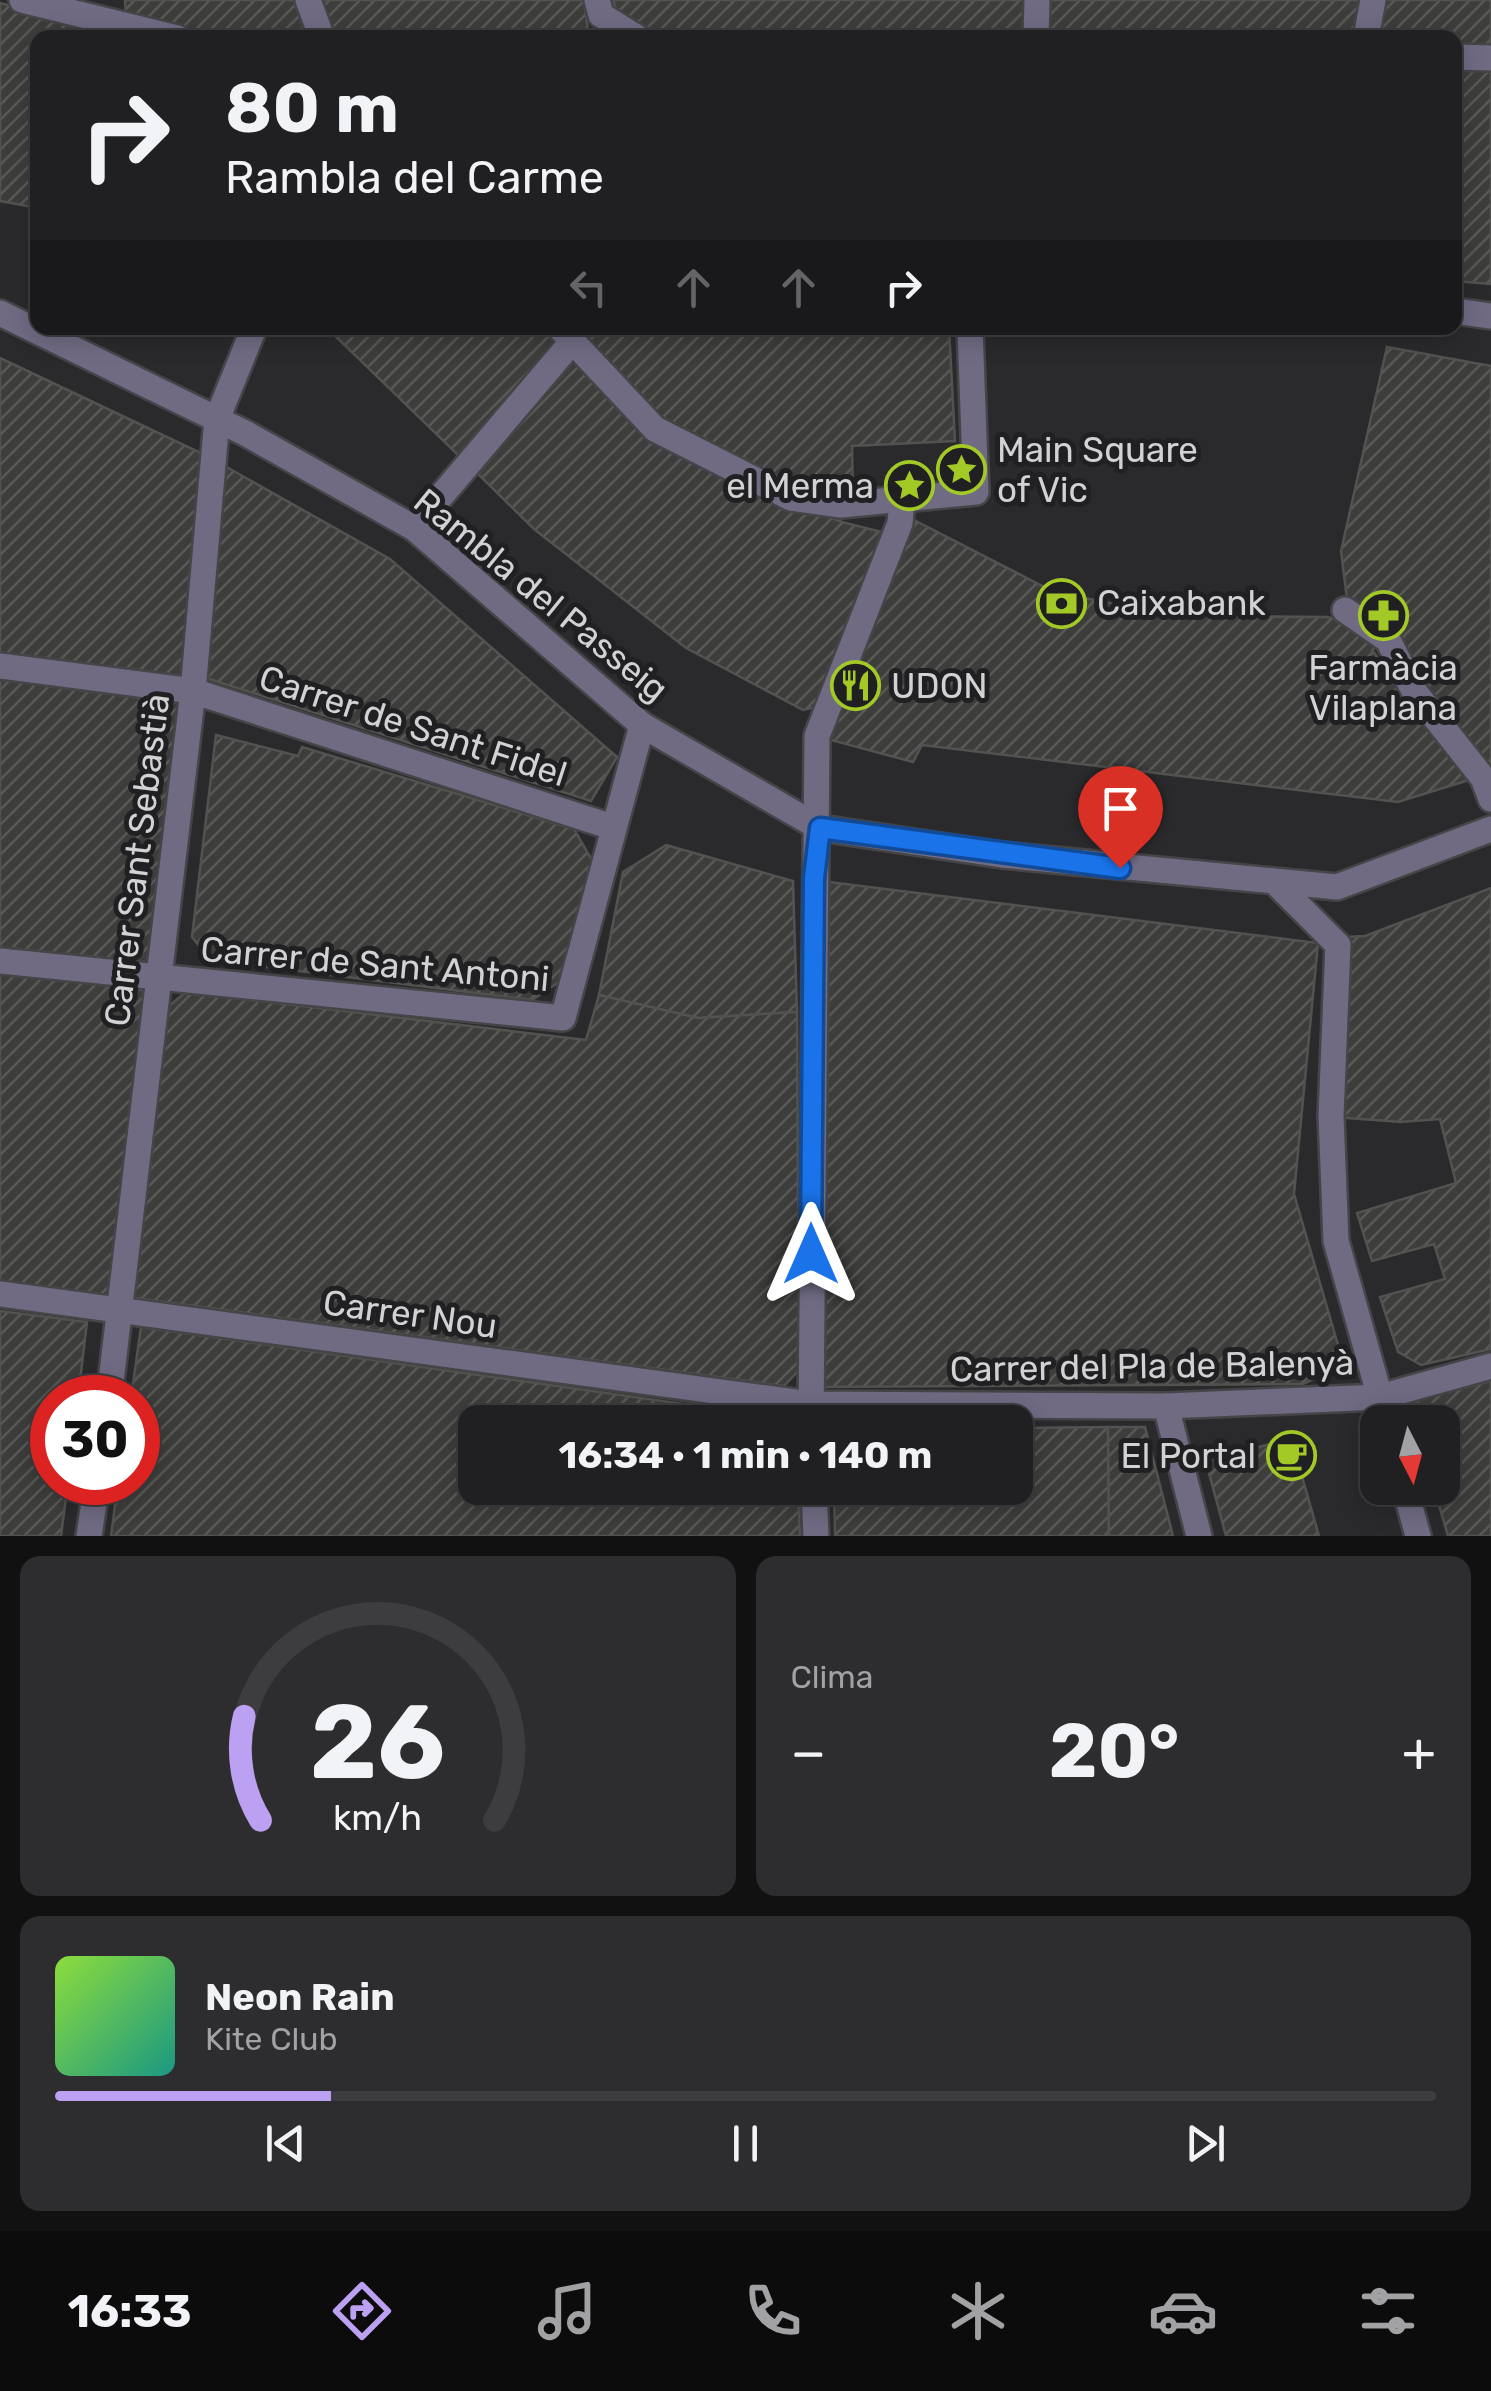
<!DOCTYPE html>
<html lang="es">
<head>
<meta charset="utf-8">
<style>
  :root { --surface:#201f21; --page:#2d2c2e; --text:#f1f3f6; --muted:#a2a2a5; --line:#3d3d3f; --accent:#bca0f2 }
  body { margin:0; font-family:Rubik,sans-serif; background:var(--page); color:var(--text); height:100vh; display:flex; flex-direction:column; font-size:38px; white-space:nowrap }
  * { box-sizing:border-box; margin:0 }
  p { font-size:32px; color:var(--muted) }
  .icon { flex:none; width:55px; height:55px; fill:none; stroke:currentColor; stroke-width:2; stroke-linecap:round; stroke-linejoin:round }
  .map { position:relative; height:1536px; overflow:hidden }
  .sheet { display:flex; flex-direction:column; gap:20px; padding:20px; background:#121112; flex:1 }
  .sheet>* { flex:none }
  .banner { position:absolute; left:30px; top:30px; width:1432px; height:305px; border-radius:20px; box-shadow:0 5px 25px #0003,0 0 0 2px var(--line); background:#201f21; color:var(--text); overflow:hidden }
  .needle { width:65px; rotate:174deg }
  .controls { position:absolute; left:1360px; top:1405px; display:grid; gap:20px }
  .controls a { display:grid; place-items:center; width:100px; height:100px; border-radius:20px; background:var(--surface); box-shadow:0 5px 25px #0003,0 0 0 2px var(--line); font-size:50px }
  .speed { position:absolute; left:30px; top:1375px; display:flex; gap:20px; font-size:50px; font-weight:700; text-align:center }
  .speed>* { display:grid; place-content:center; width:130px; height:130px; border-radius:50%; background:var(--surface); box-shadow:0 5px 25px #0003,0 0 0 2px var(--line); line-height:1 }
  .speed .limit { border:15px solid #d22; background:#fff; color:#111 }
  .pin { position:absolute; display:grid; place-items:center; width:85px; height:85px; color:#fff; margin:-102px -42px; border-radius:50% 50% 50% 0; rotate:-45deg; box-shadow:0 0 10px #0007 }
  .pin .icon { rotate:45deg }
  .me { position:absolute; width:110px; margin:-55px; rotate:0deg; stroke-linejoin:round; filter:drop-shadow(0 0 8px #0008) }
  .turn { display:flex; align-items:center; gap:35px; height:210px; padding:0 30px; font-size:45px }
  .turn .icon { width:130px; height:130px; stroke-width:2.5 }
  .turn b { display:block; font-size:70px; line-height:85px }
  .lanes { display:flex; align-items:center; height:95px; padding:0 30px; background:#0003; justify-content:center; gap:50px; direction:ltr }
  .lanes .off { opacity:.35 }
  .big { font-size:75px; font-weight:700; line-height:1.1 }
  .sheet .tile { flex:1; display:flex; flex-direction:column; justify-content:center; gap:15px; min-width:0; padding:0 35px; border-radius:20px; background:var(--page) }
  .sheet .dial { align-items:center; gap:0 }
  .dial svg { height:260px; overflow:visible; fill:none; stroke:var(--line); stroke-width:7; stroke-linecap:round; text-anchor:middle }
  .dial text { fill:var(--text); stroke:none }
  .song { display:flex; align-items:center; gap:30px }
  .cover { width:120px; height:120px; border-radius:15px; background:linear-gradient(135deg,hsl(90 70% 55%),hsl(170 70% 35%)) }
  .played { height:10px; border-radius:5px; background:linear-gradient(90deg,var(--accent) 20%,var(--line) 20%) }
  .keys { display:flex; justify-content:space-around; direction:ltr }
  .heat { display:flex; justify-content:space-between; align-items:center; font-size:55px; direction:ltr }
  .sheet .tiles { flex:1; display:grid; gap:20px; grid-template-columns:1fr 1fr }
  .tile:last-child { grid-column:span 2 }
  .trip { position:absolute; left:458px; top:1405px; width:575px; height:100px; border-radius:20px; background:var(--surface); box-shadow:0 5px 25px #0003,0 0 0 2px var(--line); font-weight:700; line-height:100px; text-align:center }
  .dock { display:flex; height:160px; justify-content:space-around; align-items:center; background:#0d0c0d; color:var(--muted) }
  .dock .icon { width:70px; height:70px }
  .dock .selected { color:var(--accent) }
  .dock b { font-size:45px; color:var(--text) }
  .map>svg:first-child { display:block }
  .building { fill:url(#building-hatch); stroke:#525350; stroke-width:2.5 }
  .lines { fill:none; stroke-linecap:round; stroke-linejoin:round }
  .minor-casing { stroke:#454447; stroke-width:30 }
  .minor { stroke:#706b83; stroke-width:25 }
  .route-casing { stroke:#114b97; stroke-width:25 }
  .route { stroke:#1a73e8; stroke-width:18 }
  .labels { text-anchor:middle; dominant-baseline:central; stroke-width:10; stroke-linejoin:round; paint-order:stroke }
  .poi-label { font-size:35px; fill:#d2d2d4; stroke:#202022; text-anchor:start }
  .street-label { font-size:35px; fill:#d2d2d4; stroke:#202022 }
</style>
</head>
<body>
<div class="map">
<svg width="1491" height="1536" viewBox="0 0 1491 1536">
  <defs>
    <pattern id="building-hatch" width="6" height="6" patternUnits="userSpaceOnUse" patternTransform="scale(2.5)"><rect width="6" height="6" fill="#3d3e3b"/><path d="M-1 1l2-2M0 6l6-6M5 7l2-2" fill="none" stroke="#585956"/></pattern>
  </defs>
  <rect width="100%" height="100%" fill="#2a292c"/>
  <!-- building -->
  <g class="building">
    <polygon points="125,0 296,0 312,38 214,38 126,16"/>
    <polygon points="315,0 584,0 589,38 329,38"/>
    <polygon points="613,0 1026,0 1027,38 705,38 689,32 687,38 660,38 617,12"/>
    <polygon points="1044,0 1363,0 1358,38 1044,38"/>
    <polygon points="1383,0 1491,0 1491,49 1455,46 1455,38 1377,38"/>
    <polygon points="0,3 80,25 156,38 38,38 38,208 0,201"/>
    <polygon points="1455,62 1491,65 1491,284 1455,281"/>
    <polygon points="327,328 550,328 560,343 460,457"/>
    <polygon points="576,328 949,328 955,441 852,446 853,496 800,493 659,421"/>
    <polygon points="1387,347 1491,366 1491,774 1415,681 1398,628 1384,627 1377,605 1348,607 1341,551"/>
    <polygon points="573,354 751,484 842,522 890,534 816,707 803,710 686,648 534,529 478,474 496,453 487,446"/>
    <polygon points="0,358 203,454 185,679 0,655"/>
    <polygon points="223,465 390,559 617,757 591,801 203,677"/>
    <polygon points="912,519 1054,592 1175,616 1327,617 1356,624 1382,643 1372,650 1469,780 1398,802 922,745 913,762 827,739"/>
    <polygon points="0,675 185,700 151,970 0,951"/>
    <polygon points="216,735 298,756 302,747 574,829 594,864 559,982 532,1000 210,960 192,937"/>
    <polygon points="666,845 793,881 797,1012 698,1018 599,995 623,872"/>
    <polygon points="829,882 1318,943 1294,1194 1338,1345 1331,1371 1303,1384 819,1387"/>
    <polygon points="1491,888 1491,1349 1421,1365 1398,1352 1380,1297 1445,1279 1434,1244 1372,1261 1357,1213 1456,1183 1440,1119 1401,1122 1335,1117 1347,937 1365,936"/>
    <polygon points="0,971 148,991 109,1296 0,1282"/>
    <polygon points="186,992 586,1040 599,995 698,1018 797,1012 799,1370 784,1386 128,1297 159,1014"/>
    <polygon points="0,1311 87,1322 78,1398 52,1398 52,1482 68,1482 61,1536 0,1536"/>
    <polygon points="141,1327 796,1420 475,1422 475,1488 798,1488 800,1536 111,1536 118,1482 138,1482 138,1398 131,1398"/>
    <polygon points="1491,1381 1491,1536 1448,1536 1434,1488 1442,1488 1442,1422 1415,1422 1409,1401"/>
    <polygon points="1108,1427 1109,1536 835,1536 834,1488 1015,1488 1015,1428"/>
    <polygon points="1108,1427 1145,1427 1173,1536 1109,1536"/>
    <polygon points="1291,1438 1319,1536 1226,1536 1206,1462"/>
  </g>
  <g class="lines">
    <defs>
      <g id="minor">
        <polyline points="22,0 177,38"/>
        <polyline points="308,0 322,38"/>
        <polyline points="597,0 601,15 638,38"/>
        <polyline points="1036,38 1037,0"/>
        <polyline points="1366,38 1373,0"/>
        <polyline points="1455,57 1491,58"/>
        <polyline points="1455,311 1491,316"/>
        <polyline points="0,313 245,433 414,528 642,725 820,828 1002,855 1337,887 1491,829"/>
        <polyline points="560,328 655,429 791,498 841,505 976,492 970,328"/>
        <polyline points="414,528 571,343"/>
        <polyline points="1345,610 1388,640 1414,691 1483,778 1491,799"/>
        <polyline points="0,666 193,691 612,827"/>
        <polyline points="1277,884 1338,945 1331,1116 1336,1241 1387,1422"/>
        <polyline points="0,961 563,1018 642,725"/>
        <polyline points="0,1294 810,1404 1166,1406 1380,1397 1491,1366"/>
        <polyline points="109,1398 193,691 217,419 254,328"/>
        <polyline points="1166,1406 1199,1536"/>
        <polyline points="811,1422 817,736 900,523 902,500"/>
        <polyline points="814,1488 816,1536"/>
        <polyline points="1405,1488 1418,1536"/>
        <polyline points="89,1536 97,1482"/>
      </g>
    </defs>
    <!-- minor casing -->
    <use href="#minor" class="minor-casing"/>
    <!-- minor -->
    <use href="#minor" class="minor"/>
  </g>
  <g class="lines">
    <defs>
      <polyline id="route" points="811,1254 814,878 820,828 1120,868"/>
    </defs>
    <!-- route casing -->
    <use href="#route" class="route-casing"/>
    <!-- route -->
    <use href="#route" class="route"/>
  </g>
  <!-- icons -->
  <defs>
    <symbol id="sight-ring" viewBox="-11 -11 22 22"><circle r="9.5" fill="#202022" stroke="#a3c926" stroke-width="1.5"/><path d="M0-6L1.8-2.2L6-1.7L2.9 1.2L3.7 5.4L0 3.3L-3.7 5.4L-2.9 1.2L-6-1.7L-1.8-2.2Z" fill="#a3c926"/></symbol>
    <symbol id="bank-ring" viewBox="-11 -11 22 22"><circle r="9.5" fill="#202022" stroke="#a3c926" stroke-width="1.5"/><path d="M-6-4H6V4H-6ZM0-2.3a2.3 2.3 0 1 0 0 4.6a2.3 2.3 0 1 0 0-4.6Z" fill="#a3c926"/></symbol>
    <symbol id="pharmacy-ring" viewBox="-11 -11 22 22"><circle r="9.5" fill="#202022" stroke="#a3c926" stroke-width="1.5"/><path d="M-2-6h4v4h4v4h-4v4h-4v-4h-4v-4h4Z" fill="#a3c926"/></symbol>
    <symbol id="restaurant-ring" viewBox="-11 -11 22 22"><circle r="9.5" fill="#202022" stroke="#a3c926" stroke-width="1.5"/><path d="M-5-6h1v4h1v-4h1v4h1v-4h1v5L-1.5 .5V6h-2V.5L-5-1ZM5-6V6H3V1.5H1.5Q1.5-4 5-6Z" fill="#a3c926"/></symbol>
    <symbol id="cafe-ring" viewBox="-11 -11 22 22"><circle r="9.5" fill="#202022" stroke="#a3c926" stroke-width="1.5"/><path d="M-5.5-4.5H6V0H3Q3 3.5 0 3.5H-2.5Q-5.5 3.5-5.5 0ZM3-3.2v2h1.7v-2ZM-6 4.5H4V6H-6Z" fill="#a3c926"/></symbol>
  </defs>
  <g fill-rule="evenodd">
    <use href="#sight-ring" x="934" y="442" width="55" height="55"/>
    <use href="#sight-ring" x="882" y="458" width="55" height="55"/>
    <use href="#bank-ring" x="1034" y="576" width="55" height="55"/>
    <use href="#pharmacy-ring" x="1356" y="588" width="55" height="55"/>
    <use href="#restaurant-ring" x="828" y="658" width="55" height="55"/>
    <use href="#cafe-ring" x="1264" y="1428" width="55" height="55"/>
  </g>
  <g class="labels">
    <!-- poi labels -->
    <g class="poi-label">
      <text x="997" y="450">Main Square<tspan x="997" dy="40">of Vic</tspan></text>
      <text x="874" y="486" text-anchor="end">el Merma</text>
      <text x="1097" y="603">Caixabank</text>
      <text x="1383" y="668" text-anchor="middle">Farmàcia<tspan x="1383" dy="40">Vilaplana</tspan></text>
      <text x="891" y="686">UDON</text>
      <text x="1256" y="1456" text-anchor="end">El Portal</text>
    </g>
    <!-- street labels -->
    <g class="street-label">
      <text transform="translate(541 595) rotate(39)">Rambla del Passeig</text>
      <text transform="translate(413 726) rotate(18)">Carrer de Sant Fidel</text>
      <text transform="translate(137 860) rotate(-83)">Carrer Sant Sebastià</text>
      <text transform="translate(375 964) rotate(5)">Carrer de Sant Antoni</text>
      <text transform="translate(410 1314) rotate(8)">Carrer Nou</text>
      <text transform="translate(1152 1366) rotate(-1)">Carrer del Pla de Balenyà</text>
    </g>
  </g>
</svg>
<div class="controls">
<a><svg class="needle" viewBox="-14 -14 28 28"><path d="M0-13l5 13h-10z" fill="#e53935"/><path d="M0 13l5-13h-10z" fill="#a2a2a5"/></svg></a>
</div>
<div class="speed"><div class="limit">30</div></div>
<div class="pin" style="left:1120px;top:868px;background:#d93025"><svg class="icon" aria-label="arrive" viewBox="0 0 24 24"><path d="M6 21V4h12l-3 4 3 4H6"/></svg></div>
<svg class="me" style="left:811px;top:1254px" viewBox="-20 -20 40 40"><path d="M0-17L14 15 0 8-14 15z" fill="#1a73e8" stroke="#fff" stroke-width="4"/></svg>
<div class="trip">16:34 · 1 min · 140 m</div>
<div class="banner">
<div class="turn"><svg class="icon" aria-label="right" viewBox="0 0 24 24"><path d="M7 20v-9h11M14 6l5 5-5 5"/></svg><div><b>80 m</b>Rambla del Carme</div></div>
<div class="lanes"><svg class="icon off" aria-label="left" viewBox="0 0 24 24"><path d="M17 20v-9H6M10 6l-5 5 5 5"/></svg><svg class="icon off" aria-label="ahead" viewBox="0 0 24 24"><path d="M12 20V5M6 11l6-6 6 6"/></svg><svg class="icon off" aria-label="ahead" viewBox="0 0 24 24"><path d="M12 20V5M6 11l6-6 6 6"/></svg><svg class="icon" aria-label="right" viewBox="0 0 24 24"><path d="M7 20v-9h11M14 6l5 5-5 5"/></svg></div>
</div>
</div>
<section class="sheet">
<div class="tiles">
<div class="tile dial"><svg viewBox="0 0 100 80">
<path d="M14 69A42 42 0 1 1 86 69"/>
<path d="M14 69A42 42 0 0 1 9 37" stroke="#bca0f2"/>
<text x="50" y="56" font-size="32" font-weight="700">26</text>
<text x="50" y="72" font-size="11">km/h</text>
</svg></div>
<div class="tile"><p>Clima</p>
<div class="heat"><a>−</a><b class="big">20°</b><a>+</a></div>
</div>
<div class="tile">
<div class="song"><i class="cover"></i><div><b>Neon Rain</b><p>Kite Club</p></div></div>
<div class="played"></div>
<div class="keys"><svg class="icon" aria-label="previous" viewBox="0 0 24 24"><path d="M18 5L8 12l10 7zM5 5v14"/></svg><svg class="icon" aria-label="pause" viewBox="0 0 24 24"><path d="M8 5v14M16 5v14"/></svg><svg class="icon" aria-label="next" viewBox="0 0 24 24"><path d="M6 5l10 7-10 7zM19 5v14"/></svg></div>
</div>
</div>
</section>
<nav class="dock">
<b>16:33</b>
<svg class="icon selected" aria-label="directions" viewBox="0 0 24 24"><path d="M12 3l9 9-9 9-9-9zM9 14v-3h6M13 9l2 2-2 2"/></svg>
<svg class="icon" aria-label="music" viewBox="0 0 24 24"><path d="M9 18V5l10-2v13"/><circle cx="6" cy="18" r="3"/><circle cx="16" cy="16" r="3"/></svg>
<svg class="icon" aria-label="phone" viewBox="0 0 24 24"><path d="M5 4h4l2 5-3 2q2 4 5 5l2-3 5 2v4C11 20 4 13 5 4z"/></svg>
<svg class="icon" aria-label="climate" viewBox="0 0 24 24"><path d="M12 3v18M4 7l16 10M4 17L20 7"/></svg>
<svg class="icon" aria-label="car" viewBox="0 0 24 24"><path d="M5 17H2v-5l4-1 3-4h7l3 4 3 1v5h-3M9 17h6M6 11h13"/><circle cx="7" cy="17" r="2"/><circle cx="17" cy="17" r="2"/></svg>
<svg class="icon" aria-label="filters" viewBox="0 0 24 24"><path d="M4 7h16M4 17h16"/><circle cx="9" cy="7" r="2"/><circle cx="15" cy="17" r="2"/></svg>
</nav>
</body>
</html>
